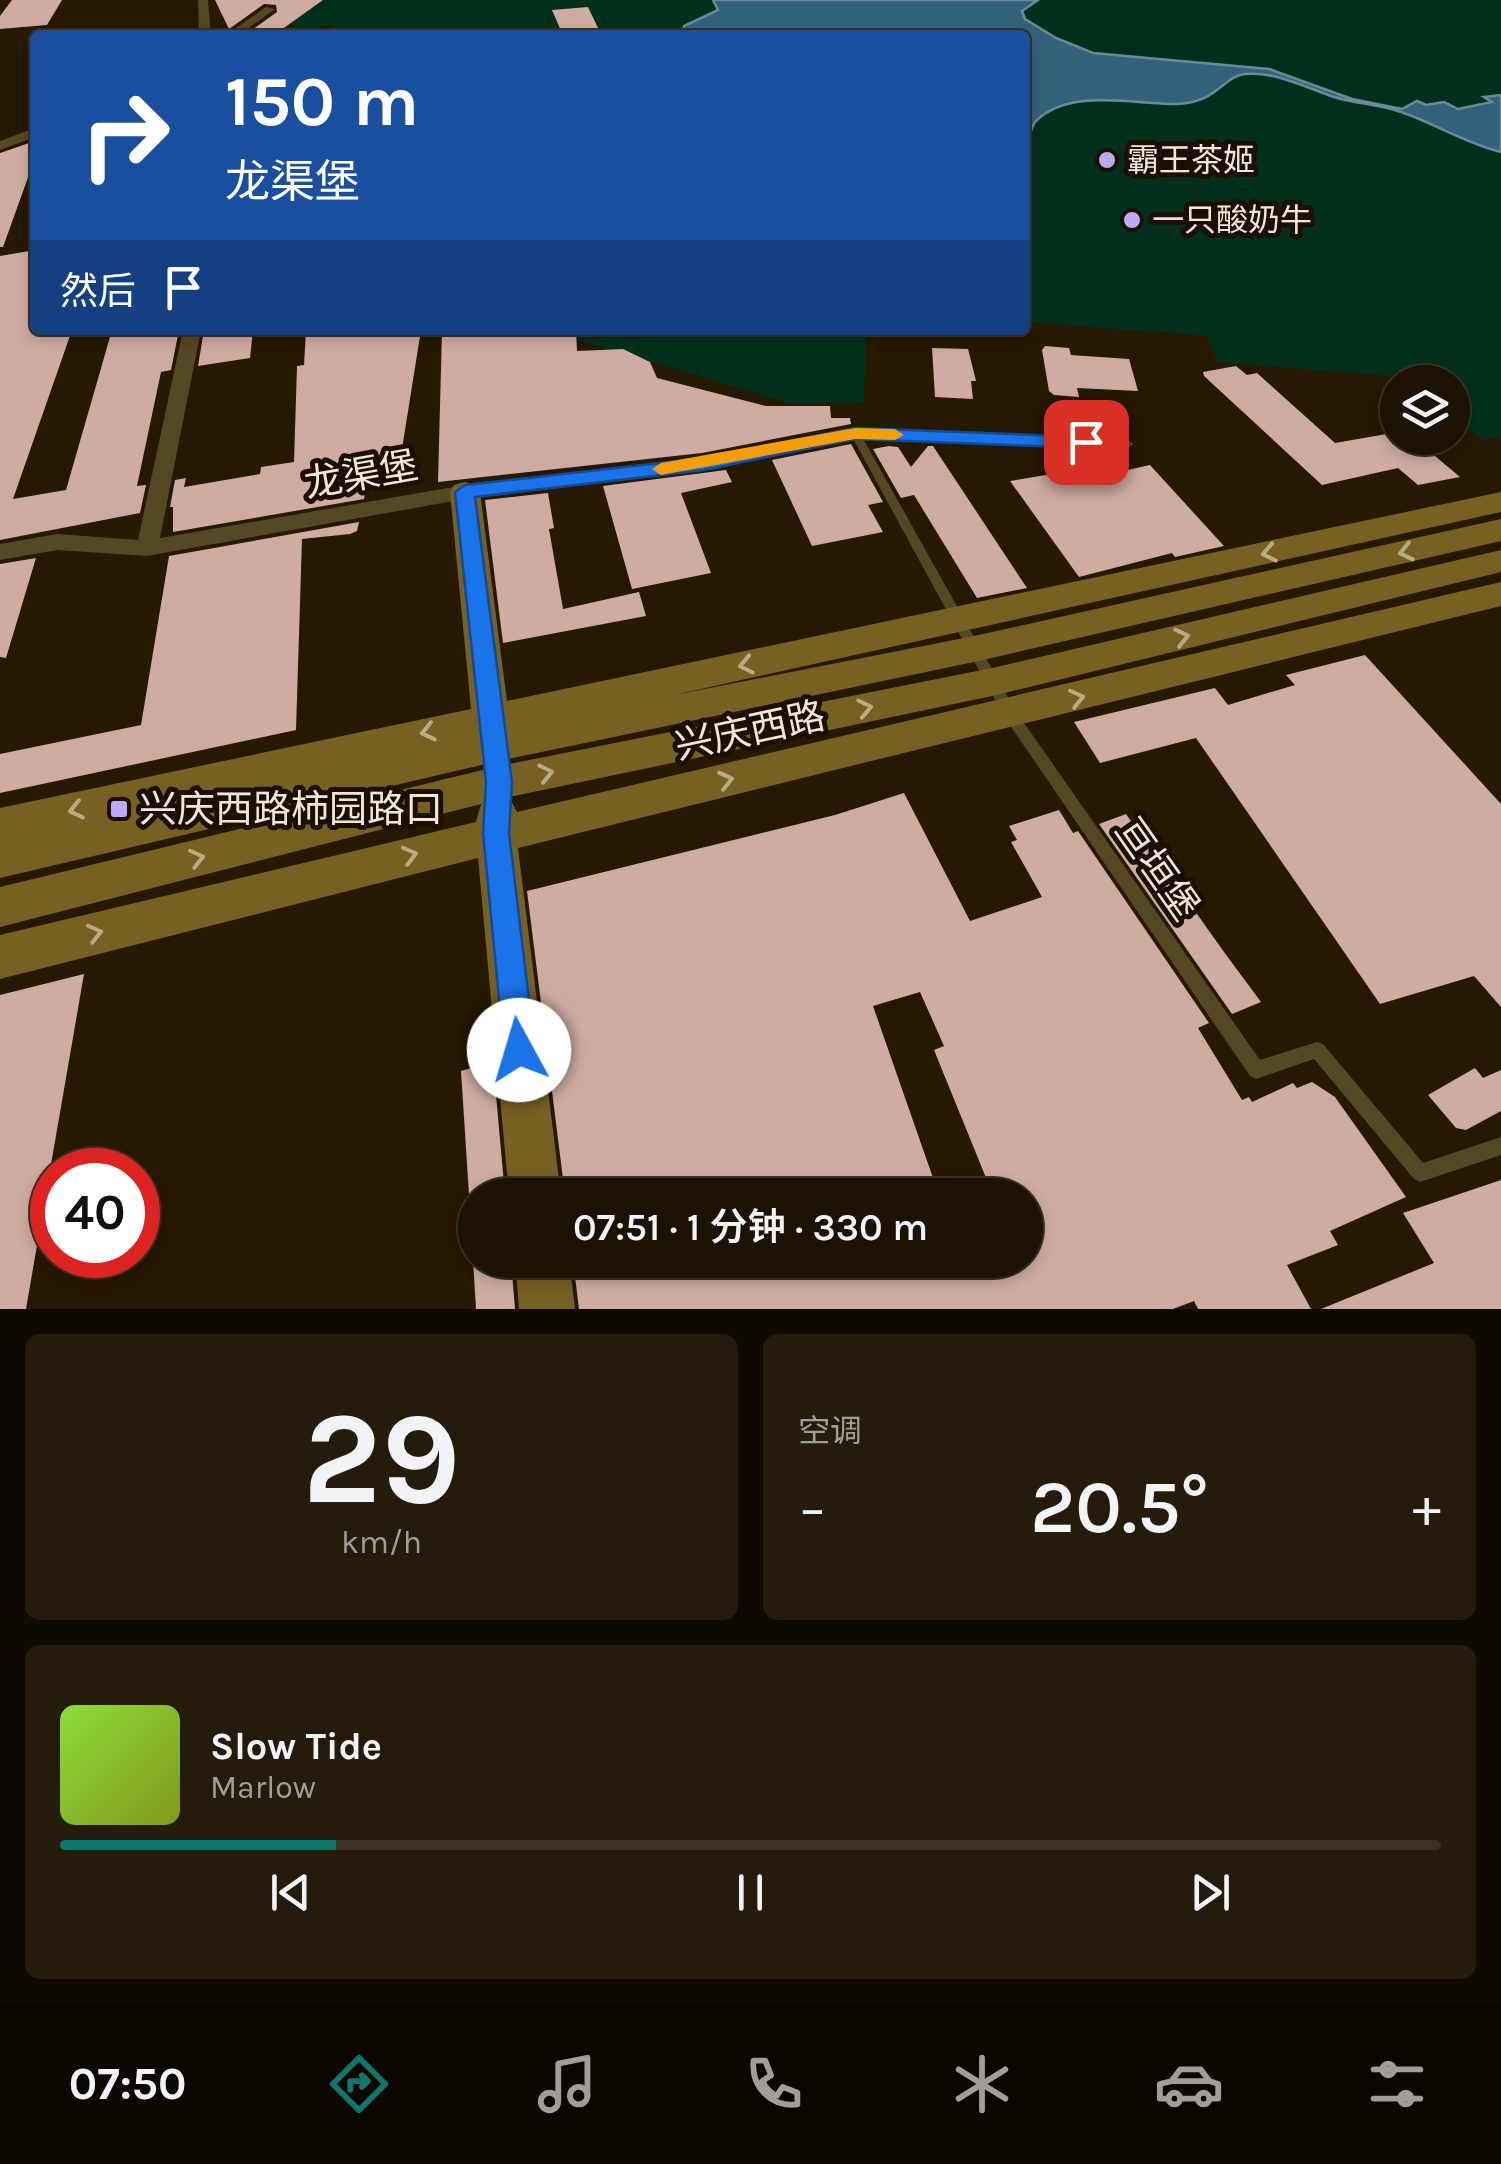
<!DOCTYPE html>
<html lang="zh">
<head>
<meta charset="utf-8">
<style>
  :root { --surface:#1c1201; --page:#251b0b; --text:#f1f3f6; --muted:#a09e99; --line:#3a3223; --accent:#0f766e }
  body { margin:0; font-family:Karla,"Noto Sans SC",sans-serif; background:var(--page); color:var(--text); height:100vh; display:flex; flex-direction:column; font-size:38px; white-space:nowrap }
  * { box-sizing:border-box; margin:0 }
  p { font-size:32px; color:var(--muted) }
  .icon { flex:none; width:55px; height:55px; fill:none; stroke:currentColor; stroke-width:2; stroke-linecap:round; stroke-linejoin:round }
  .map { position:relative; height:1309px; overflow:hidden }
  .side { display:flex; flex-direction:column; gap:25px; padding:25px; background:#0f0a01; flex:1 }
  .side>* { flex:none }
  .hud { position:absolute; left:30px; top:30px; width:1000px; height:305px; border-radius:10px; box-shadow:0 5px 15px #0003,0 0 0 2px var(--line); background:#1a4fa0; color:#fff; overflow:hidden }
  .buttons { position:absolute; left:1380px; top:365px; display:grid; gap:20px }
  .buttons a { display:grid; place-items:center; width:90px; height:90px; border-radius:50%; background:var(--surface); box-shadow:0 5px 15px #0003,0 0 0 2px var(--line); font-size:50px }
  .speed { position:absolute; left:30px; top:1148px; display:flex; gap:20px; font-size:50px; font-weight:700; text-align:center }
  .speed>* { display:grid; place-content:center; width:130px; height:130px; border-radius:50%; background:var(--surface); box-shadow:0 5px 15px #0003,0 0 0 2px var(--line); line-height:1 }
  .speed .limit { border:15px solid #d22; background:#fff; color:#111 }
  .pin { position:absolute; display:grid; place-items:center; width:85px; height:85px; color:#fff; margin:-42px; border-radius:20px; box-shadow:0 5px 15px #0006 }
  .me { position:absolute; width:110px; margin:-55px; rotate:354deg; stroke-linejoin:round; filter:drop-shadow(0 0 8px #0008) }
  .turn { display:flex; align-items:center; gap:35px; height:210px; padding:0 30px; font-size:45px }
  .turn .icon { width:130px; height:130px; stroke-width:2.5 }
  .turn b { display:block; font-size:70px; line-height:85px }
  .then { display:flex; align-items:center; height:95px; padding:0 30px; background:#0003; gap:20px; font-size:38px }
  .big { font-size:75px; font-weight:600; line-height:1.1 }
  .side .widget { flex:1; display:flex; flex-direction:column; justify-content:center; gap:15px; min-width:0; padding:0 35px; border-radius:15px; background:var(--page) }
  .side .dial { align-items:center; gap:0 }
  .dial b { font-size:130px; line-height:1 }
  .song { display:flex; align-items:center; gap:30px }
  .cover { width:120px; height:120px; border-radius:15px; background:linear-gradient(135deg,hsl(90 70% 55%),hsl(70 70% 35%)) }
  .played { height:10px; border-radius:5px; background:linear-gradient(90deg,var(--accent) 20%,var(--line) 20%) }
  .keys { display:flex; justify-content:space-around; direction:ltr }
  .heat { display:flex; justify-content:space-between; align-items:center; font-size:55px; direction:ltr }
  .side .tiles { flex:1; display:grid; gap:25px; grid-template-columns:1fr 1fr }
  .widget:last-child { grid-column:span 2 }
  .trip { position:absolute; left:458px; top:1178px; width:585px; height:100px; border-radius:50px; background:var(--surface); box-shadow:0 5px 15px #0003,0 0 0 2px var(--line); font-weight:600; line-height:100px; text-align:center }
  .menu { display:flex; height:160px; justify-content:space-around; align-items:center; background:#0b0700; color:var(--muted) }
  .menu .icon { width:70px; height:70px }
  .menu .on { color:var(--accent) }
  .menu b { font-size:45px; color:var(--text) }
  .map>svg:first-child { display:block }
  .green { fill:#00301c }
  .water { fill:#32627b; stroke:#6b8a97; stroke-width:2.5 }
  .building { fill:#cfaca1 }
  .lines { fill:none; stroke-linecap:round; stroke-linejoin:round }
  .lane { fill:#554823; fill-rule:evenodd }
  .street { fill:#554823; fill-rule:evenodd }
  .secondary { fill:#766122; fill-rule:evenodd }
  .oneway { stroke:#baab87 }
  .route { fill:#1a73e8; stroke:#114b97; stroke-width:2.5 }
  .slow { fill:#f59e0b }
  .poi-dot { fill:#bcaaf6; stroke:#1c0f00; stroke-width:4 }
  .labels { text-anchor:middle; dominant-baseline:central; stroke-width:10; stroke-linejoin:round; paint-order:stroke }
  .far-poi-label { font-size:32px; fill:#f1e7d9; stroke:#1c0f00; text-anchor:start }
  .street-label { font-size:38px; fill:#f1e7d9; stroke:#1c0f00 }
  .poi-label { font-size:38px; fill:#f1e7d9; stroke:#1c0f00; text-anchor:start }
</style>
</head>
<body>
<div class="map">
<svg width="1501" height="1309" viewBox="0 0 1501 1309">
  <rect width="100%" height="100%" fill="#261801"/>
  <!-- green -->
  <g class="green">
    <polygon points="301,0 1501,0 1501,437 1483,440 1453,416 1452,382 1411,382 1403,377 1217,362 1207,336 1025,322 1025,35 338,35 330,25 295,32 289,16 310,12"/>
    <polygon points="544,330 867,330 864,403 792,404"/>
  </g>
  <!-- water -->
  <path class="water" d="M713,0H1038L1022,11L1025,19L1056,38L1093,53L1269,69L1352,99L1402,109L1417,101L1426,105L1444,102L1458,109L1492,102L1484,97L1501,95V152C1465,143 1436,124 1401,112C1380,104 1356,104 1334,97C1307,88 1275,71 1245,74C1224,76 1216,103 1178,104C1136,105 1070,87 1036,121C1030,127 1030,141 1025,147V35H899L885,29L863,35H683L684,26L718,10Z"/>
  <!-- building -->
  <g class="building">
    <polygon points="12,0 62,0 47,25 0,29 0,16"/>
    <polygon points="215,0 323,0 274,35 245,35 277,12 276,5 264,4 229,29"/>
    <polygon points="588,7 598,28 561,31 552,10"/>
    <polygon points="35,141 35,158 3,247 0,247 0,153"/>
    <polygon points="35,250 35,330 72,330 13,499 66,490 112,330 179,330 171,370 161,372 137,486 146,485 140,513 0,540 0,256"/>
    <polygon points="204,330 253,330 250,358 198,366"/>
    <polygon points="306,330 421,330 397,480 367,483 364,499 173,532 173,507 170,507 175,480 186,478 184,487 260,474 261,467 294,462 297,366 304,365"/>
    <polygon points="442,330 576,330 577,351 623,349 650,362 657,378 766,406 830,406 831,418 850,418 851,424 702,453 438,482"/>
    <polygon points="1045,346 1069,348 1071,355 1129,359 1138,391 1077,388 1079,397 1054,395 1049,391 1042,350"/>
    <polygon points="932,348 968,349 976,381 971,381 973,399 935,397"/>
    <polygon points="1236,366 1247,375 1257,373 1335,443 1398,432 1398,438 1405,438 1417,447 1423,446 1460,477 1418,485 1398,468 1322,485 1204,376 1203,372"/>
    <polygon points="851,444 883,502 868,505 883,532 812,546 772,460"/>
    <polygon points="889,446 898,447 911,467 928,446 933,446 1027,588 977,598 914,495 901,498 873,449"/>
    <polygon points="1117,463 1123,471 1150,465 1224,546 1175,557 1172,553 1079,577 1010,481"/>
    <polygon points="726,470 732,482 681,493 711,573 632,589 603,486"/>
    <polygon points="548,493 554,528 549,529 563,609 639,592 646,616 503,643 485,500"/>
    <polygon points="359,522 357,531 350,534 302,539 296,730 0,793 0,754 141,725 169,556"/>
    <polygon points="36,558 6,658 0,657 0,564"/>
    <polygon points="1365,655 1501,804 1501,1007 1474,976 1380,1004 1196,738 1100,763 1074,722 1215,688 1228,705 1295,685 1286,675"/>
    <polygon points="904,793 970,921 1042,897 1011,842 1017,840 1009,826 1059,810 1073,833 1078,831 1209,1023 1198,1028 1242,1100 1249,1097 1252,1102 1293,1083 1297,1088 1312,1082 1335,1097 1406,1197 1330,1231 1338,1245 1287,1265 1311,1309 1198,1309 1194,1301 1173,1309 579,1309 573,1260 1025,1260 1025,1195 993,1195 934,1050 944,1046 920,992 873,1006 939,1195 565,1195 527,891 835,815"/>
    <polygon points="1126,814 1224,952 1261,1002 1232,1014 1099,824"/>
    <polygon points="84,974 26,1309 0,1309 0,995"/>
    <polygon points="493,1062 505,1195 469,1195 461,1071"/>
    <polygon points="1475,1068 1483,1078 1501,1070 1501,1111 1466,1130 1456,1128 1428,1095"/>
    <polygon points="1501,1180 1501,1309 1321,1309 1434,1263 1403,1213"/>
    <polygon points="473,1260 511,1260 515,1309 476,1309"/>
  </g>
  <g class="lines">
    <!-- lane -->
    <polygon class="lane" points="855,430 860,433 1015,710 1260,1060 1317,1042 1323,1044 1423,1163 1501,1137 1501,1155 1420,1182 1414,1179 1314,1059 1256,1079 1250,1076 1005,718 850,433"/>
    <!-- street -->
    <g class="street">
      <polygon points="198,0 208,0 211,35 199,35"/>
      <polygon points="266,7 275,9 239,35 226,35"/>
      <polygon points="35,128 35,137 0,150 0,141"/>
      <polygon points="183,330 201,330 160,538 465,485 703,457 855,427 1124,438 1134,444 1124,450 855,439 703,471 465,499 147,556 57,550 0,560 0,544 57,534 138,540"/>
    </g>
    <!-- secondary -->
    <g class="secondary">
      <polygon points="465,482 476,485 480,492 507,701 1501,492 1501,512 674,695 974,636 1501,519 1501,541 974,662 494,762 0,878 0,808 471,709 450,492 454,485"/>
      <polygon points="1501,550 1501,572 992,696 505,798 511,801 517,812 1501,582 1501,606 518,848 561,1195 509,1195 478,858 0,979 0,935 476,822 481,804 0,927 0,887 499,766 992,668"/>
      <polygon points="515,1260 569,1260 575,1309 519,1309"/>
    </g>
  </g>
  <!-- one-way arrows -->
  <defs><path id="oneway-chevron" d="M-2-3.5L2.5 0L-2 3.5" fill="none" stroke-width="1.6" stroke-linecap="round" stroke-linejoin="round" transform="scale(2.5)"/></defs>
  <g class="oneway">
    <use href="#oneway-chevron" transform="translate(1406 552) rotate(167)"/>
    <use href="#oneway-chevron" transform="translate(1269 553) rotate(168)"/>
    <use href="#oneway-chevron" transform="translate(1182 637) rotate(-13)"/>
    <use href="#oneway-chevron" transform="translate(746 665) rotate(168)"/>
    <use href="#oneway-chevron" transform="translate(1077 698) rotate(-14)"/>
    <use href="#oneway-chevron" transform="translate(865 708) rotate(-12)"/>
    <use href="#oneway-chevron" transform="translate(428 732) rotate(167)"/>
    <use href="#oneway-chevron" transform="translate(546 773) rotate(-12)"/>
    <use href="#oneway-chevron" transform="translate(726 780) rotate(-13)"/>
    <use href="#oneway-chevron" transform="translate(76 810) rotate(167)"/>
    <use href="#oneway-chevron" transform="translate(410 855) rotate(-14)"/>
    <use href="#oneway-chevron" transform="translate(197 858) rotate(-14)"/>
    <use href="#oneway-chevron" transform="translate(95 933) rotate(-14)"/>
  </g>
  <!-- route -->
  <polygon class="route" points="855,428 1086,437 1095,442 1086,448 855,439 704,470 475,497 512,782 509,833 535,1050 530,1061 519,1066 508,1061 504,1050 483,833 486,782 455,492 465,485 704,458"/>
  <!-- slow -->
  <polygon class="slow" points="855,428 895,429 904,435 895,440 855,439 661,475 652,469 661,463"/>
  <!-- markers -->
  <g class="poi-dot">
    <circle cx="1107" cy="160" r="10"/>
    <circle cx="1132" cy="220" r="10"/>
    <rect x="109" y="799" width="20" height="20" rx="5"/>
  </g>
  <g class="labels">
    <!-- far-poi labels -->
    <g class="far-poi-label">
      <text x="1127" y="160">霸王茶姬</text>
      <text x="1152" y="220">一只酸奶牛</text>
    </g>
    <!-- street labels -->
    <g class="street-label">
      <text transform="translate(361 475) rotate(-10)">龙渠堡</text>
      <text transform="translate(750 731) rotate(-12)">兴庆西路</text>
      <text transform="translate(1157 869) rotate(55)">亘垣堡</text>
    </g>
    <!-- poi labels -->
    <g class="poi-label">
      <text x="139" y="809">兴庆西路柿园路口</text>
    </g>
  </g>
</svg>
<div class="buttons">
<a><svg class="icon" aria-label="layers" viewBox="0 0 24 24"><path d="M12 4l9 5-9 5-9-5zM3 14l9 5 9-5"/></svg></a>
</div>
<div class="speed"><div class="limit">40</div></div>
<div class="pin" style="left:1086px;top:442px;background:#d93025"><svg class="icon" aria-label="arrive" viewBox="0 0 24 24"><path d="M6 21V4h12l-3 4 3 4H6"/></svg></div>
<svg class="me" style="left:519px;top:1050px" viewBox="-20 -20 40 40"><circle r="19" fill="#fff"/><path d="M0-13L10 11 0 6-10 11z" fill="#1a73e8"/></svg>
<div class="trip">07:51 · 1 分钟 · 330 m</div>
<div class="hud">
<div class="turn"><svg class="icon" aria-label="right" viewBox="0 0 24 24"><path d="M7 20v-9h11M14 6l5 5-5 5"/></svg><div><b>150 m</b>龙渠堡</div></div>
<div class="then">然后<svg class="icon" aria-label="arrive" viewBox="0 0 24 24"><path d="M6 21V4h12l-3 4 3 4H6"/></svg></div>
</div>
</div>
<section class="side">
<div class="tiles">
<div class="widget dial"><b>29</b><p>km/h</p></div>
<div class="widget"><p>空调</p>
<div class="heat"><a>−</a><b class="big">20.5°</b><a>+</a></div>
</div>
<div class="widget">
<div class="song"><i class="cover"></i><div><b>Slow Tide</b><p>Marlow</p></div></div>
<div class="played"></div>
<div class="keys"><svg class="icon" aria-label="previous" viewBox="0 0 24 24"><path d="M18 5L8 12l10 7zM5 5v14"/></svg><svg class="icon" aria-label="pause" viewBox="0 0 24 24"><path d="M8 5v14M16 5v14"/></svg><svg class="icon" aria-label="next" viewBox="0 0 24 24"><path d="M6 5l10 7-10 7zM19 5v14"/></svg></div>
</div>
</div>
</section>
<nav class="menu">
<b>07:50</b>
<svg class="icon on" aria-label="directions" viewBox="0 0 24 24"><path d="M12 3l9 9-9 9-9-9zM9 14v-3h6M13 9l2 2-2 2"/></svg>
<svg class="icon" aria-label="music" viewBox="0 0 24 24"><path d="M9 18V5l10-2v13"/><circle cx="6" cy="18" r="3"/><circle cx="16" cy="16" r="3"/></svg>
<svg class="icon" aria-label="phone" viewBox="0 0 24 24"><path d="M5 4h4l2 5-3 2q2 4 5 5l2-3 5 2v4C11 20 4 13 5 4z"/></svg>
<svg class="icon" aria-label="climate" viewBox="0 0 24 24"><path d="M12 3v18M4 7l16 10M4 17L20 7"/></svg>
<svg class="icon" aria-label="car" viewBox="0 0 24 24"><path d="M5 17H2v-5l4-1 3-4h7l3 4 3 1v5h-3M9 17h6M6 11h13"/><circle cx="7" cy="17" r="2"/><circle cx="17" cy="17" r="2"/></svg>
<svg class="icon" aria-label="filters" viewBox="0 0 24 24"><path d="M4 7h16M4 17h16"/><circle cx="9" cy="7" r="2"/><circle cx="15" cy="17" r="2"/></svg>
</nav>
</body>
</html>
